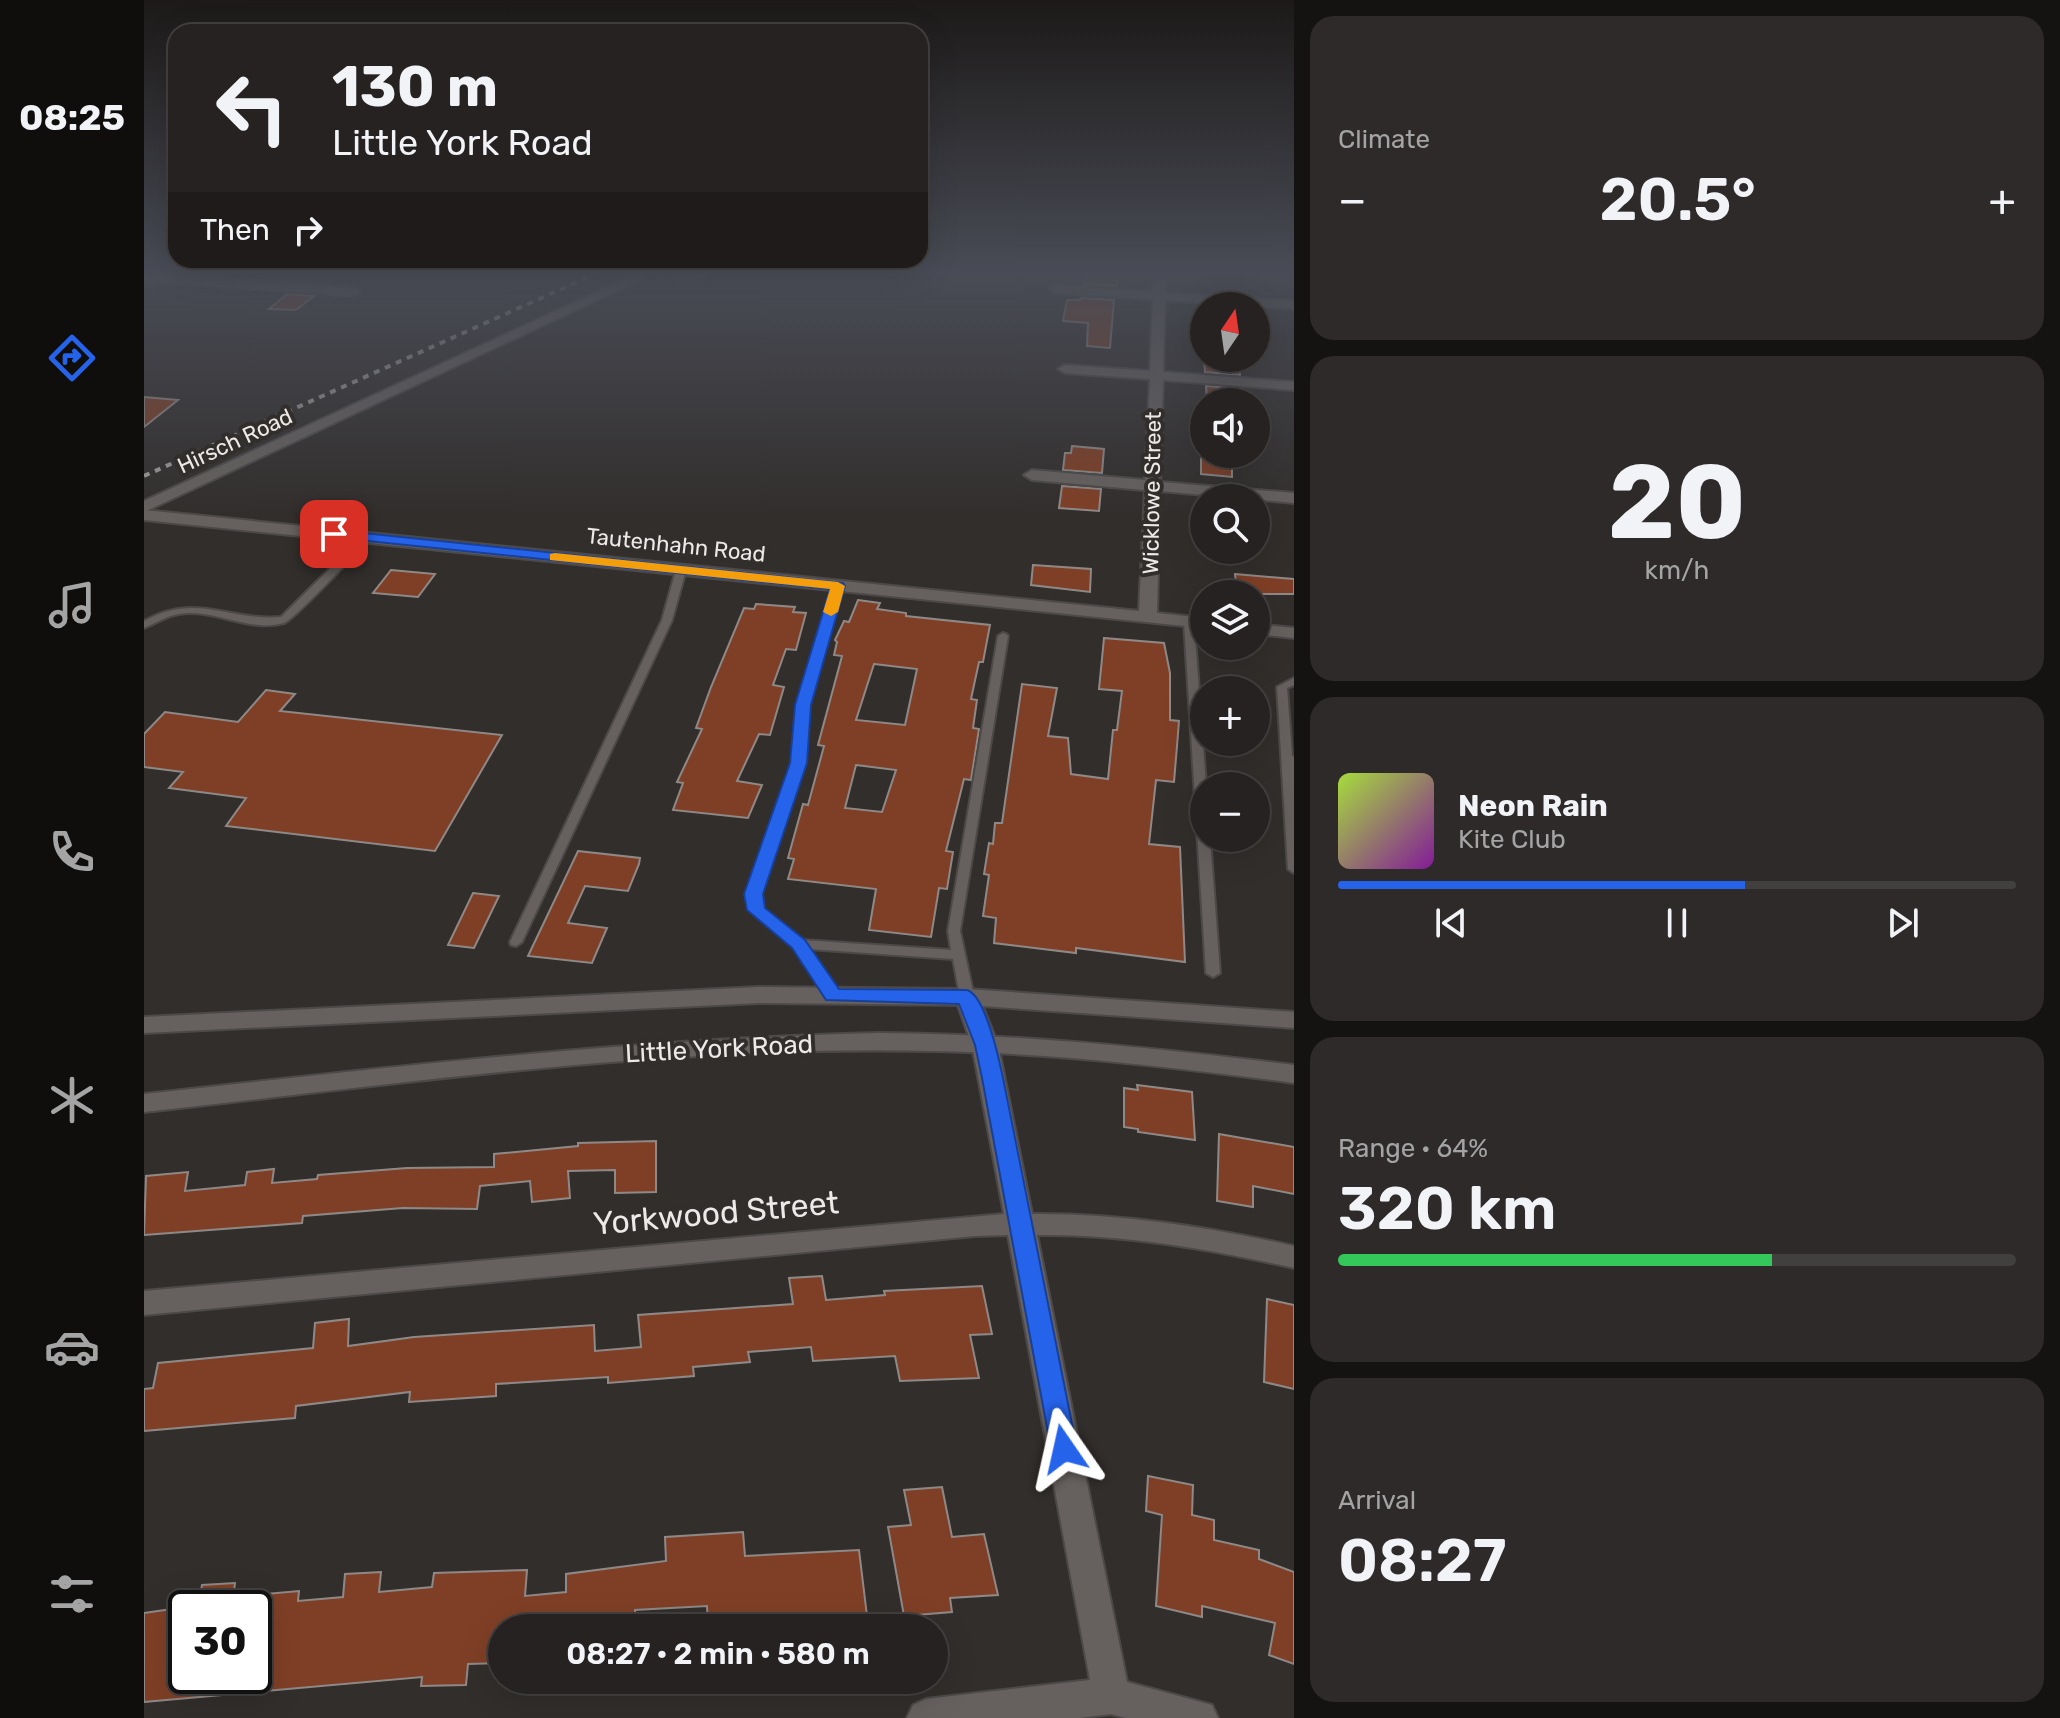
<!DOCTYPE html>
<html lang="en">
<head>
<meta charset="utf-8">
<style>
  :root { --surface:#262221; --page:#2e2a2a; --text:#f1f3f6; --muted:#a4a4a5; --line:#423f3f; --accent:#2563eb }
  body { margin:0; font-family:Rubik,sans-serif; background:var(--page); color:var(--text); height:100vh; display:flex; flex-direction:column; font-size:30px; white-space:nowrap }
  * { box-sizing:border-box; margin:0 }
  p { font-size:26px; color:var(--muted) }
  .icon { flex:none; width:44px; height:44px; fill:none; stroke:currentColor; stroke-width:2; stroke-linecap:round; stroke-linejoin:round }
  .map { position:relative; flex:1; overflow:hidden }
  .details { display:flex; flex-direction:column; gap:16px; padding:16px; background:#151312; width:766px }
  .details>* { flex:none }
  .banner { position:absolute; left:24px; top:24px; width:760px; height:244px; border-radius:24px; box-shadow:0 8px 32px #0002,0 0 0 2px var(--line); background:#262221; color:var(--text); overflow:hidden }
  .needle { width:52px; rotate:13deg }
  .controls { position:absolute; left:1046px; top:292px; display:grid; gap:16px }
  .controls a { display:grid; place-items:center; width:80px; height:80px; border-radius:50%; background:var(--surface); box-shadow:0 8px 32px #0002,0 0 0 2px var(--line); font-size:40px }
  .speed { position:absolute; left:24px; top:1590px; display:flex; gap:16px; font-size:40px; font-weight:700; text-align:center }
  .speed>* { display:grid; place-content:center; width:104px; height:104px; border-radius:50%; background:var(--surface); box-shadow:0 8px 32px #0002,0 0 0 2px var(--line); line-height:1 }
  .speed .limit { border:4px solid #111; border-radius:12px; background:#fff; color:#111 }
  .pin { position:absolute; display:grid; place-items:center; width:68px; height:68px; color:#fff; margin:-34px; border-radius:16px; box-shadow:0 4px 12px #0006 }
  .me { position:absolute; width:88px; margin:-44px; rotate:349deg; stroke-linejoin:round; filter:drop-shadow(0 0 6px #0008) }
  .turn { display:flex; align-items:center; gap:28px; height:168px; padding:0 32px; font-size:36px }
  .turn .icon { width:104px; height:104px; stroke-width:2.5 }
  .turn b { display:block; font-size:56px; line-height:68px }
  .then { display:flex; align-items:center; height:76px; padding:0 32px; background:#0003; gap:16px; font-size:30px }
  .big { font-size:60px; font-weight:600; line-height:1.1 }
  .details .card { flex:1; display:flex; flex-direction:column; justify-content:center; gap:12px; min-width:0; padding:0 28px; border-radius:24px; background:var(--page) }
  .details .dial { align-items:center; gap:0 }
  .dial b { font-size:104px; line-height:1 }
  .song { display:flex; align-items:center; gap:24px }
  .cover { width:96px; height:96px; border-radius:12px; background:linear-gradient(135deg,hsl(80 70% 55%),hsl(290 70% 35%)) }
  .played { height:8px; border-radius:4px; background:linear-gradient(90deg,var(--accent) 60%,var(--line) 60%) }
  .keys { display:flex; justify-content:space-around; direction:ltr }
  .heat { display:flex; justify-content:space-between; align-items:center; font-size:44px; direction:ltr }
  .charge { height:12px; border-radius:6px; background:linear-gradient(90deg,#34c759 64%,var(--line) 0) }
  .trip { position:absolute; left:344px; top:1614px; width:460px; height:80px; border-radius:40px; background:var(--surface); box-shadow:0 8px 32px #0002,0 0 0 2px var(--line); font-weight:600; line-height:80px; text-align:center }
  main { display:flex; flex:1; min-height:0 }
  .tab-bar { display:flex; flex-direction:column; width:144px; justify-content:space-around; align-items:center; background:#0f0e0d; color:var(--muted) }
  .tab-bar .icon { width:56px; height:56px }
  .tab-bar .selected { color:var(--accent) }
  .tab-bar b { font-size:36px; color:var(--text) }
  .map>svg:first-child { display:block }
  .building { fill:#7f3f26; stroke:#8e8987; stroke-width:2; fill-rule:evenodd }
  .lines { fill:none; stroke-linecap:round; stroke-linejoin:round }
  .service-casing { stroke:#4c4948; stroke-width:4 }
  .minor-casing { stroke:#4c4948; stroke-width:4 }
  .secondary-casing { stroke:#4c4948; stroke-width:4 }
  .service { fill:#66615f; fill-rule:evenodd }
  .minor { fill:#66615f; fill-rule:evenodd }
  .secondary { fill:#66615f; fill-rule:evenodd }
  .rail { stroke:#9d9a98; stroke-width:4; stroke-dasharray:6 6; stroke-linecap:butt }
  .route { fill:#2563eb; stroke:#184099; stroke-width:2 }
  .slow { fill:#f59e0b }
  .labels { text-anchor:middle; dominant-baseline:central; stroke-width:8; stroke-linejoin:round; paint-order:stroke }
  .far-street-label { font-size:22px; fill:#ece9e8; stroke:#322e2c }
  .street-label { font-size:26px; fill:#ece9e8; stroke:#322e2c }
  .near-street-label { font-size:32px; fill:#ece9e8; stroke:#322e2c }
</style>
</head>
<body>
<main>
<nav class="tab-bar">
<b>08:25</b>
<svg class="icon selected" aria-label="directions" viewBox="0 0 24 24"><path d="M12 3l9 9-9 9-9-9zM9 14v-3h6M13 9l2 2-2 2"/></svg>
<svg class="icon" aria-label="music" viewBox="0 0 24 24"><path d="M9 18V5l10-2v13"/><circle cx="6" cy="18" r="3"/><circle cx="16" cy="16" r="3"/></svg>
<svg class="icon" aria-label="phone" viewBox="0 0 24 24"><path d="M5 4h4l2 5-3 2q2 4 5 5l2-3 5 2v4C11 20 4 13 5 4z"/></svg>
<svg class="icon" aria-label="climate" viewBox="0 0 24 24"><path d="M12 3v18M4 7l16 10M4 17L20 7"/></svg>
<svg class="icon" aria-label="car" viewBox="0 0 24 24"><path d="M5 17H2v-5l4-1 3-4h7l3 4 3 1v5h-3M9 17h6M6 11h13"/><circle cx="7" cy="17" r="2"/><circle cx="17" cy="17" r="2"/></svg>
<svg class="icon" aria-label="filters" viewBox="0 0 24 24"><path d="M4 7h16M4 17h16"/><circle cx="9" cy="7" r="2"/><circle cx="15" cy="17" r="2"/></svg>
</nav>
<div class="map">
<svg width="1150" height="1718" viewBox="0 0 1150 1718">
  <rect width="100%" height="100%" fill="#322e2c"/>
  <!-- building -->
  <g class="building">
    <polygon points="953,273 975,273 973,286 940,284 942,275 953,276"/>
    <polygon points="143,294 170,296 152,310 125,309"/>
    <polygon points="937,298 970,300 966,348 943,346 944,323 919,321 923,300 936,300"/>
    <polygon points="1060,358 1095,358 1096,375 1061,372"/>
    <polygon points="1062,386 1098,389 1099,402 1063,402"/>
    <polygon points="0,397 34,400 0,427"/>
    <polygon points="928,446 960,449 958,473 919,470 921,453 927,453"/>
    <polygon points="1057,455 1088,458 1088,477 1057,474"/>
    <polygon points="918,486 957,489 955,511 915,508"/>
    <polygon points="889,565 947,569 946,592 887,585"/>
    <polygon points="247,570 291,574 274,597 229,593"/>
    <polygon points="1091,574 1150,579 1150,594 1093,594"/>
    <path d="M714,600L736,603L733,609L762,613V616L846,625L839,662H835L827,699L833,700L829,728L835,729L827,780L820,779L802,851L809,852L803,889L795,888L787,937L725,930L732,889L644,879L650,859L644,858L659,804L664,805L680,746L674,745L698,656L690,655L693,642L691,640L700,621L705,622ZM730,664L773,669L761,725L712,720ZM712,765L752,770L738,812L701,808Z"/>
    <polygon points="612,604 651,607 649,612 662,613 652,650 642,649 629,685 640,687 626,735 615,734 593,781 618,785 604,818 529,810 539,783 533,782 558,729 552,728 567,687 600,608 610,609"/>
    <polygon points="960,638 1020,643 1026,673 1026,720 1035,721 1033,746 1030,782 1012,780 1005,844 1036,847 1041,962 932,948 932,953 850,943 852,918 839,916 845,875 840,874 845,843 849,844 851,823 858,823 878,684 913,688 904,736 924,738 927,774 964,779 969,730 973,730 978,691 955,689"/>
    <polygon points="122,690 151,694 136,711 358,735 291,851 82,826 102,798 25,788 39,772 0,767 0,734 21,712 94,722"/>
    <polygon points="434,851 496,858 495,864 484,891 441,886 424,923 463,928 448,963 384,956"/>
    <polygon points="329,893 355,896 330,948 304,945"/>
    <polygon points="993,1085 1048,1092 1051,1140 994,1132 994,1129 980,1127 980,1088 994,1090"/>
    <polygon points="1075,1134 1150,1147 1150,1194 1109,1186 1109,1207 1073,1201"/>
    <polygon points="512,1141 512,1192 471,1193 471,1170 424,1171 426,1198 388,1202 386,1181 336,1186 333,1209 259,1208 159,1216 158,1223 0,1235 2,1176 44,1172 41,1191 101,1185 103,1172 130,1169 128,1183 173,1179 174,1175 263,1168 350,1167 350,1154 434,1146 434,1143"/>
    <polygon points="678,1276 682,1300 741,1295 740,1291 838,1286 848,1334 826,1335 835,1378 756,1381 751,1356 669,1361 667,1347 604,1352 606,1362 549,1367 550,1376 464,1383 464,1377 352,1384 352,1396 265,1402 266,1392 152,1406 151,1418 0,1431 0,1389 9,1388 14,1363 169,1348 171,1323 205,1319 204,1346 270,1337 450,1325 451,1351 497,1347 494,1315 649,1304 645,1278"/>
    <polygon points="1123,1299 1150,1305 1150,1389 1120,1382"/>
    <polygon points="1004,1476 1049,1485 1048,1515 1070,1520 1070,1540 1115,1550 1115,1559 1150,1572 1150,1664 1125,1655 1131,1623 1058,1606 1058,1617 1012,1606 1018,1515 1002,1511"/>
    <polygon points="798,1487 808,1537 840,1534 854,1595 806,1598 808,1612 760,1616 744,1527 767,1525 760,1490"/>
    <polygon points="599,1532 601,1556 715,1550 723,1616 606,1621 607,1628 564,1628 563,1606 491,1610 492,1628 358,1628 358,1663 324,1664 322,1685 277,1686 278,1677 0,1702 0,1613 42,1607 42,1676 110,1676 110,1595 155,1591 154,1601 199,1597 201,1574 237,1572 235,1592 288,1587 290,1573 383,1570 381,1596 422,1592 422,1574 522,1561 521,1537"/>
    <polygon points="91,1583 88,1608 54,1608 58,1585"/>
  </g>
  <g class="lines">
    <defs>
      <g id="service">
        <polygon points="500,273 557,276 563,273 571,273 558,280 503,276"/>
        <path d="M222,535L225,536V540C213,552 150,620 140,623C105,633 70,608 35,614C22,616 12,623 0,628V621C53,592 84,621 137,617L219,536Z"/>
        <polygon points="537,567 542,570 528,620 378,942 372,946 367,945 366,942 518,620 532,570"/>
        <polygon points="694,583 699,586 664,705 660,763 615,894 618,909 658,940 807,950 804,931 854,636 859,633 862,634 864,636 816,931 830,997 828,1000 818,1000 816,997 809,959 665,949 696,996 694,999 684,999 650,947 606,910 603,894 648,763 654,705 689,586"/>
        <polygon points="1045,619 1050,622 1062,786 1060,786 1060,838 1066,838 1076,973 1069,977 1062,973 1040,622"/>
        <polygon points="1150,678 1150,685 1143,688 1148,756 1150,757 1150,873 1144,869 1133,687"/>
      </g>
      <g id="minor">
        <polygon points="0,273 210,288 216,292 210,296 0,281"/>
        <polygon points="1010,273 1022,273 1021,293 1150,301 1150,309 1021,300 1019,372 1150,382 1150,390 1019,380 1016,482 1150,493 1150,503 1016,491 1013,613 1060,618 1060,628 0,520 0,510 995,611 1001,490 888,480 880,475 888,470 1001,480 1006,379 921,373 914,369 921,365 1006,371 1009,299 912,293 906,289 912,285 1009,292"/>
        <polygon points="1112,624 1150,628 1150,638 1112,634"/>
        <path d="M823,989L832,991L835,997L854,1045L888,1214C977,1213 1064,1227 1150,1246V1268C1065,1249 980,1234 893,1235L983,1682L1068,1705L1074,1718H982L967,1714L935,1718H763L769,1705L782,1699L946,1680L864,1235L831,1236L0,1315V1291L860,1214L828,1045L811,997L814,991Z"/>
      </g>
      <g id="secondary">
        <polygon points="495,273 511,273 0,512 0,501"/>
        <polygon points="615,987 823,989 1150,1012 1150,1028 823,1005 615,1003 0,1033 0,1017"/>
        <path d="M735,1033C874,1034 1012,1048 1150,1065V1083C1030,1067 910,1053 789,1051C525,1045 261,1083 0,1112V1094C245,1067 489,1039 735,1033Z"/>
      </g>
    </defs>
    <!-- service casing -->
    <use href="#service" class="service-casing"/>
    <!-- minor casing -->
    <use href="#minor" class="minor-casing"/>
    <!-- secondary casing -->
    <use href="#secondary" class="secondary-casing"/>
    <!-- service -->
    <use href="#service" class="service"/>
    <!-- minor -->
    <use href="#minor" class="minor"/>
    <!-- secondary -->
    <use href="#secondary" class="secondary"/>
    <!-- rail -->
    <polyline class="rail" points="0,476 453,273"/>
  </g>
  <!-- sky -->
  <linearGradient id="sky" x2="0" y2="1"><stop stop-color="#1c1918"/><stop offset="0.53" stop-color="#494c56"/><stop offset="1" stop-color="#494c56" stop-opacity="0"/></linearGradient>
  <rect width="1150" height="514" fill="url(#sky)"/>
  <!-- route -->
  <path class="route" d="M190,530L699,583L701,586L667,705L663,763L619,894L621,908L661,940L695,989L823,990C841,995 855,1059 859,1078L933,1449L929,1458L920,1461L911,1458L907,1449L838,1078L831,1045L815,1004L682,1000L648,948L603,910L600,894L646,763L651,705L686,589L185,537V532Z"/>
  <!-- slow -->
  <polygon class="slow" points="411,553 694,582 701,586 694,612 687,616 679,612 686,589 406,560 406,554"/>
  <g class="labels">
    <!-- far-street labels -->
    <g class="far-street-label">
      <text transform="translate(91 441) rotate(-25)">Hirsch Road</text>
      <text transform="translate(1008 493) rotate(-89)">Wicklowe Street</text>
      <text transform="translate(532 545) rotate(6)">Tautenhahn Road</text>
    </g>
    <!-- street labels -->
    <g class="street-label">
      <text transform="translate(575 1049) rotate(-3)">Little York Road</text>
    </g>
    <!-- near-street labels -->
    <g class="near-street-label">
      <text transform="translate(572 1213) rotate(-5)">Yorkwood Street</text>
    </g>
  </g>
</svg>
<div class="controls">
<a><svg class="needle" viewBox="-14 -14 28 28"><path d="M0-13l5 13h-10z" fill="#e53935"/><path d="M0 13l5-13h-10z" fill="#a4a4a5"/></svg></a>
<a><svg class="icon" aria-label="sound" viewBox="0 0 24 24"><path d="M4 9h4l5-4v14l-5-4H4zM17 9q2 3 0 6"/></svg></a>
<a><svg class="icon" aria-label="search" viewBox="0 0 24 24"><circle cx="10" cy="10" r="6"/><path d="M15 15l6 6"/></svg></a>
<a><svg class="icon" aria-label="layers" viewBox="0 0 24 24"><path d="M12 4l9 5-9 5-9-5zM3 14l9 5 9-5"/></svg></a>
<a>+</a>
<a>−</a>
</div>
<div class="speed"><div class="limit">30</div></div>
<div class="pin" style="left:190px;top:534px;background:#d93025"><svg class="icon" aria-label="arrive" viewBox="0 0 24 24"><path d="M6 21V4h12l-3 4 3 4H6"/></svg></div>
<svg class="me" style="left:920px;top:1449px" viewBox="-20 -20 40 40"><path d="M0-17L14 15 0 8-14 15z" fill="#2563eb" stroke="#fff" stroke-width="4"/></svg>
<div class="trip">08:27 · 2 min · 580 m</div>
<div class="banner">
<div class="turn"><svg class="icon" aria-label="left" viewBox="0 0 24 24"><path d="M17 20v-9H6M10 6l-5 5 5 5"/></svg><div><b>130 m</b>Little York Road</div></div>
<div class="then">Then<svg class="icon" aria-label="right" viewBox="0 0 24 24"><path d="M7 20v-9h11M14 6l5 5-5 5"/></svg></div>
</div>
</div>
<section class="details">
<div class="card"><p>Climate</p>
<div class="heat"><a>−</a><b class="big">20.5°</b><a>+</a></div>
</div>
<div class="card dial"><b>20</b><p>km/h</p></div>
<div class="card">
<div class="song"><i class="cover"></i><div><b>Neon Rain</b><p>Kite Club</p></div></div>
<div class="played"></div>
<div class="keys"><svg class="icon" aria-label="previous" viewBox="0 0 24 24"><path d="M18 5L8 12l10 7zM5 5v14"/></svg><svg class="icon" aria-label="pause" viewBox="0 0 24 24"><path d="M8 5v14M16 5v14"/></svg><svg class="icon" aria-label="next" viewBox="0 0 24 24"><path d="M6 5l10 7-10 7zM19 5v14"/></svg></div>
</div>
<div class="card"><p>Range · 64%</p><b class="big">320 km</b><div class="charge"></div></div>
<div class="card"><p>Arrival</p><b class="big">08:27</b></div>
</section>
</main>
</body>
</html>
